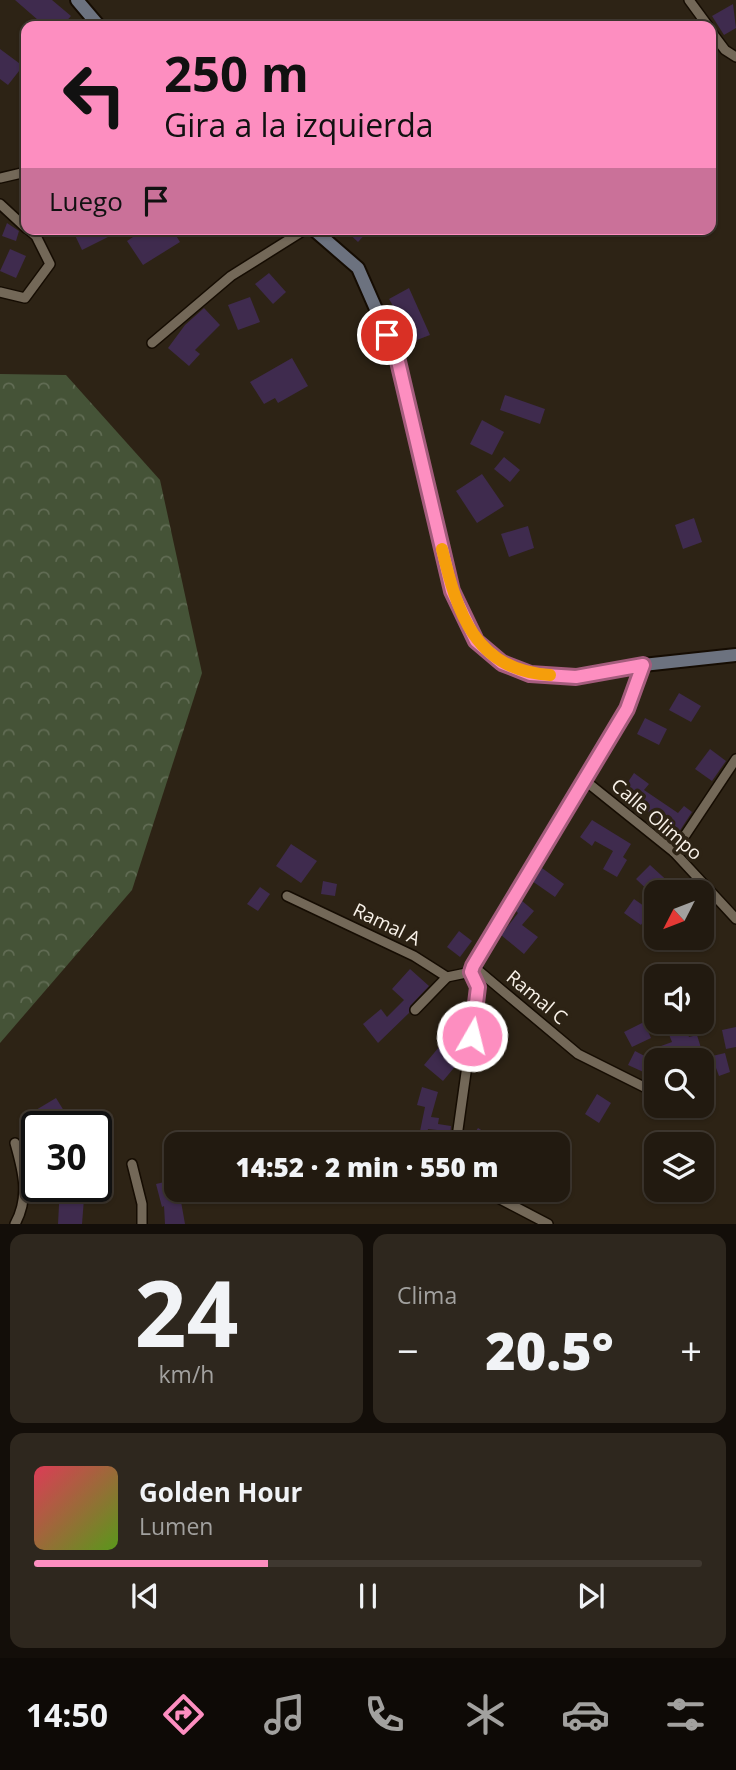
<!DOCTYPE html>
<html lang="es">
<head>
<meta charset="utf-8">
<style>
  :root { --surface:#221a10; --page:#2e271e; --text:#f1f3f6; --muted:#a2a19f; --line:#3f3830; --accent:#fd8ec0 }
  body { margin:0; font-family:"Open Sans",sans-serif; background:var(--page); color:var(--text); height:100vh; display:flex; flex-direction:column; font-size:26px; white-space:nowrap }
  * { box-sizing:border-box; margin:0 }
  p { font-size:23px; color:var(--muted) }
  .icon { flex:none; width:38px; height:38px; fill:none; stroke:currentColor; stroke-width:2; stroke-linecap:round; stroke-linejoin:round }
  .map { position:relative; height:1224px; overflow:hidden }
  .drawer { display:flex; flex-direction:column; gap:10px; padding:10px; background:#130e09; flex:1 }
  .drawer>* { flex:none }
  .guide { position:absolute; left:21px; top:21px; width:695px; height:214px; border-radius:14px; box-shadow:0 2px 5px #0004,0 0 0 2px var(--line); background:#fd8ec0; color:#111; overflow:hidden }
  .needle { width:46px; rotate:228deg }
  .tools { position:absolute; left:644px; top:880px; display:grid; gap:14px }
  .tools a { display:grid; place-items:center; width:70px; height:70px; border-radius:14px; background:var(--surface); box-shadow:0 2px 5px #0004,0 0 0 2px var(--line); font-size:35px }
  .speed { position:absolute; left:21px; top:1111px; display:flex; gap:14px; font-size:35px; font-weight:700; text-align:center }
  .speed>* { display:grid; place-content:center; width:91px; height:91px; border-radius:50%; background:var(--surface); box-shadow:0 2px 5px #0004,0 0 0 2px var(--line); line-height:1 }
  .speed .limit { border:4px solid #111; border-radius:10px; background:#fff; color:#111 }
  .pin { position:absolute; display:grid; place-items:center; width:60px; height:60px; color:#fff; margin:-30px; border:4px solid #fff; border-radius:50%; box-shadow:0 2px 7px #0007 }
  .me { position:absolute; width:77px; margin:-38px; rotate:8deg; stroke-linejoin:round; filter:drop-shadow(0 0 5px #0008) }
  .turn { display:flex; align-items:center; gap:24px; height:147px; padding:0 28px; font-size:32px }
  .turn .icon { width:91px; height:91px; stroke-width:2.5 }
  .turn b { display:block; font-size:49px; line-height:60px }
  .then { display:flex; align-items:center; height:66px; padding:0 28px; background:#0003; gap:14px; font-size:26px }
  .big { font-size:52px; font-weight:800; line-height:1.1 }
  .drawer .card { flex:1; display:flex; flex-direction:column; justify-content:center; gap:10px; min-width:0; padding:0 24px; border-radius:14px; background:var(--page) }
  .drawer .dial { align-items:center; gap:0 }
  .dial b { font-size:91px; line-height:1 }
  .song { display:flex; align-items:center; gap:21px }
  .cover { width:84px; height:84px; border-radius:10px; background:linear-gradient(135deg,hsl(350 70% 55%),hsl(90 70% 35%)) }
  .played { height:7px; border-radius:4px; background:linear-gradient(90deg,var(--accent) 35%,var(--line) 35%) }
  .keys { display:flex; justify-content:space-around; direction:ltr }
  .heat { display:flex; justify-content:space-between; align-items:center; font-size:38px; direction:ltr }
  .drawer .tiles { flex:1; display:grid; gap:10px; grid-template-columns:1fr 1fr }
  .card:last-child { grid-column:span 2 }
  .trip { position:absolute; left:164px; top:1132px; width:406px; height:70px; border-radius:14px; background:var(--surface); box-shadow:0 2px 5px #0004,0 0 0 2px var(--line); font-weight:800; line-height:70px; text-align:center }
  .dock { display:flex; height:112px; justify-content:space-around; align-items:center; background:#0e0a06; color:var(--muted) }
  .dock .icon { width:49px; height:49px }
  .dock .on { color:var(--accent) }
  .dock b { font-size:32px; color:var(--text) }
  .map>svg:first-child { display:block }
  .forest { fill:url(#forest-crowns) }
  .building { fill:#3f2b4e }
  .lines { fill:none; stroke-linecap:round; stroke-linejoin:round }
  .street-casing { stroke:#150c02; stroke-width:12 }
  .secondary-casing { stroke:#150c02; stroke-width:16 }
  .street { stroke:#736858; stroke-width:9 }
  .secondary { stroke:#6c727f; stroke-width:12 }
  .route-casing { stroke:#a45c7d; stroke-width:18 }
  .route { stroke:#fd8ec0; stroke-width:12 }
  .slow { stroke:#f59e0b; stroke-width:12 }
  .labels { text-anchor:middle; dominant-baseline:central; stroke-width:7; stroke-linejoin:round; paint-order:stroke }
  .street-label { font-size:19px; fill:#f9f2e9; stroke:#2d2315 }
</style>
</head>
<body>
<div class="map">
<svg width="736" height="1224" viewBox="0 0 736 1224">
  <defs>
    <pattern id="forest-crowns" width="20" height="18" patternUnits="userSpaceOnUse" patternTransform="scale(1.75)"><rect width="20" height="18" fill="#455337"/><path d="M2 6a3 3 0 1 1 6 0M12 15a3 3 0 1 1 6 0" fill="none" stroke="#616c54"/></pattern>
  </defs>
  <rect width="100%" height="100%" fill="#2d2315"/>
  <!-- forest -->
  <polygon class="forest" points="0,374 66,375 160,480 202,673 132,890 0,1043"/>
  <!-- building -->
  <g class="building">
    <polygon points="15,0 52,0 71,16 62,26 32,26 38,20"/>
    <polygon points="733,4 736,28 724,35 712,16"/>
    <polygon points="0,49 23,66 8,85 0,79"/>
    <polygon points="7,223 19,231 16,241 2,236"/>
    <polygon points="72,229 124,229 82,250"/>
    <polygon points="145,229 172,229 180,242 143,265 127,241"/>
    <polygon points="344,229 370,229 358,242"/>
    <polygon points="10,249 26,256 16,278 0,271"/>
    <polygon points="269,273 286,292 273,304 255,284"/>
    <polygon points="409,288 430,335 409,343 403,323 389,299"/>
    <polygon points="250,297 260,322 238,330 228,305"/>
    <polygon points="204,308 220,325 195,350 200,354 189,366 168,348 185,325"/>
    <polygon points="292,358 308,386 278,403 275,398 264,404 250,382"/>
    <polygon points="505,395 545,409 540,424 500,410"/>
    <polygon points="482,420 504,432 492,455 470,444"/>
    <polygon points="504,457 520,470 510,482 494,469"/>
    <polygon points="482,474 504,506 477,523 456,491"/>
    <polygon points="694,518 702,542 683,549 675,525"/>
    <polygon points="528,526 534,548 509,557 501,534"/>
    <polygon points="679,693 701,706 691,722 669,710"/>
    <polygon points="645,718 667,729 659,745 637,734"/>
    <polygon points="710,749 726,761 712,781 695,769"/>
    <polygon points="634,773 649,784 644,790 678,813 684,806 692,812 679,832 620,794"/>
    <polygon points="592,820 631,844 623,857 627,860 617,877 603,869 613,851 595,841 592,846 580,837"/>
    <polygon points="291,844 317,861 301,883 276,866"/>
    <polygon points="650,865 673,886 668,892 656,892 656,898 636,879"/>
    <polygon points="542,868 564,884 555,897 532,881"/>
    <polygon points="323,881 337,884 335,896 321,894"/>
    <polygon points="260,887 270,894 258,911 247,904"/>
    <polygon points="634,899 651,911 641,925 624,913"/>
    <polygon points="521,900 534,911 522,925 538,937 524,954 501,935 518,913 515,910"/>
    <polygon points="459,931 472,941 460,957 447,947"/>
    <polygon points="410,969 429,986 410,1006 409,1013 378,1043 363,1024 381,1009 387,1017 404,1000 392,989"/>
    <polygon points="644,1022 651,1038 632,1047 624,1032"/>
    <polygon points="664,1022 683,1022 689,1037 697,1035 704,1058 666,1060 661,1046 672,1042"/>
    <polygon points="736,1027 736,1047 726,1049 722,1030"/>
    <polygon points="439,1047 458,1063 443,1081 424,1065"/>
    <polygon points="635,1051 656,1062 650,1075 628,1065"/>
    <polygon points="725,1053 730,1072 719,1076 716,1068 709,1070 704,1058"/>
    <polygon points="422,1087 438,1092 431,1117 439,1118 438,1124 451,1126 449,1144 435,1144 437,1130 428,1129 426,1137 419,1136 425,1107 417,1105"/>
    <polygon points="597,1094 611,1103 599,1123 585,1114"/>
    <polygon points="56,1098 69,1119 55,1127 46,1127 36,1110"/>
    <polygon points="478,1128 503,1144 481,1144 471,1138"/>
    <polygon points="702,1146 713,1168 702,1174"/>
    <polygon points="177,1179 185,1224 165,1224 164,1206 162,1207 156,1184"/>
    <polygon points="60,1186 85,1186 82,1224 58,1224"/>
    <polygon points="400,1190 432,1190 426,1202"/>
  </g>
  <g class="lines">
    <defs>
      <g id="street">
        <polyline points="689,0 708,26"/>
        <polyline points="710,30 725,50 736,57"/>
        <polyline points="0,178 26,172"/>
        <polyline points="0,204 26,228"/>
        <polyline points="0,292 25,298 50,264 36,236 28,229"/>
        <polyline points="152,343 231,276 306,229"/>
        <polyline points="583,779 674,852 736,919"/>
        <polyline points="674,852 736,759"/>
        <polyline points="287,896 414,956 447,977 471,972"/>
        <polyline points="473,966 578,1054 656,1093"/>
        <polyline points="415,1010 447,977"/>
        <polyline points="682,1106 692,1111"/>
        <polyline points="456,1144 478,987 471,972 473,966 627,709 643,665"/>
        <polyline points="132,1164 142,1204 142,1224"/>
        <polyline points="483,1190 548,1224"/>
        <path d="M15,1224C30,1197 23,1171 15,1143"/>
      </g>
      <g id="secondary">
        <polyline points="77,0 99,26"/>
        <polyline points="313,229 358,268 397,357 452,591 476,641 502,663 530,674 576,677 643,665 736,655"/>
      </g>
    </defs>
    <!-- street casing -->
    <use href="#street" class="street-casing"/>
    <!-- secondary casing -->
    <use href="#secondary" class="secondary-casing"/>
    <!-- street -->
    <use href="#street" class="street"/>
    <!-- secondary -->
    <use href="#secondary" class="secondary"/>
  </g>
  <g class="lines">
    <defs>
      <polyline id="route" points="387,335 397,357 452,591 476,641 502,663 530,674 576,677 643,665 627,709 473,966 471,972 478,987 472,1036"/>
    </defs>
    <!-- route casing -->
    <use href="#route" class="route-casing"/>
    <!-- route -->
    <use href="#route" class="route"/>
    <!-- slow -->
    <path class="slow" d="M442,549C457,612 475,671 550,675"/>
  </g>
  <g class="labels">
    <!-- street labels -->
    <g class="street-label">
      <text transform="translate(657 819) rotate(41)">Calle Olimpo</text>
      <text transform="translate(387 924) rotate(26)">Ramal A</text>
      <text transform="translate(537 997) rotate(40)">Ramal C</text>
    </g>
  </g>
</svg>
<div class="tools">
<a><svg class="needle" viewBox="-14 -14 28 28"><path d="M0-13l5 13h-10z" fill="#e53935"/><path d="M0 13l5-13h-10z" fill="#a2a19f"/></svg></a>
<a><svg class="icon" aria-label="sound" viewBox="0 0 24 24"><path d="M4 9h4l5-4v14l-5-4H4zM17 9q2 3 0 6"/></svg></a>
<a><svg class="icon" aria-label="search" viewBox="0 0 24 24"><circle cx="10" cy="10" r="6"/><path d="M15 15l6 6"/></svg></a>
<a><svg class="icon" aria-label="layers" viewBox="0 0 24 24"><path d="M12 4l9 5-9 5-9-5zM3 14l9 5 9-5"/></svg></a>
</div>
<div class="speed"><div class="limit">30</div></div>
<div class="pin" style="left:387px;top:335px;background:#d93025"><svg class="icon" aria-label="arrive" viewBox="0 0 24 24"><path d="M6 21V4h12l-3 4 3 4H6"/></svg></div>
<svg class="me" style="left:472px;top:1036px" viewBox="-20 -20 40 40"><circle r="17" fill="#fd8ec0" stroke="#fff" stroke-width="3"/><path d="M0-11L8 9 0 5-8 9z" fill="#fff"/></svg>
<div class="trip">14:52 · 2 min · 550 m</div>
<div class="guide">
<div class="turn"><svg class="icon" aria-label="left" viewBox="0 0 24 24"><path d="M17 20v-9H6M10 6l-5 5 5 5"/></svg><div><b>250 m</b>Gira a la izquierda</div></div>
<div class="then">Luego<svg class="icon" aria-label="arrive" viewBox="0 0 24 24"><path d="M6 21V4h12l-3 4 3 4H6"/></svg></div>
</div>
</div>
<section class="drawer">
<div class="tiles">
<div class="card dial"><b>24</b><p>km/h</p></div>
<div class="card"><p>Clima</p>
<div class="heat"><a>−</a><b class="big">20.5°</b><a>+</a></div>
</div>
<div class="card">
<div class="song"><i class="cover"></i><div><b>Golden Hour</b><p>Lumen</p></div></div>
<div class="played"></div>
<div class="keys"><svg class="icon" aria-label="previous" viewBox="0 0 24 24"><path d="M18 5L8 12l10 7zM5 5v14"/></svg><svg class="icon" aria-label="pause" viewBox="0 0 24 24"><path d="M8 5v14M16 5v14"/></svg><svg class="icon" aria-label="next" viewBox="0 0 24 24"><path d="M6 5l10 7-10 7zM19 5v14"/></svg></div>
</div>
</div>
</section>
<nav class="dock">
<b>14:50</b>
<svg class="icon on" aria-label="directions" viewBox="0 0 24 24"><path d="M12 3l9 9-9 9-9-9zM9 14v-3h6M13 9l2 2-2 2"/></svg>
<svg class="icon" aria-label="music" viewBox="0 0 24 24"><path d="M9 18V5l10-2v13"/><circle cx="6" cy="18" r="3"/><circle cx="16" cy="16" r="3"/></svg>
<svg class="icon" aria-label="phone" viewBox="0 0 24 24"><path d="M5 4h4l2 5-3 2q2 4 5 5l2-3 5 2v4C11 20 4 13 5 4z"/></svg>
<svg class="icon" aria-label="climate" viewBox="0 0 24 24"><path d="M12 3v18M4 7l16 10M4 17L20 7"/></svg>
<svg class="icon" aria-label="car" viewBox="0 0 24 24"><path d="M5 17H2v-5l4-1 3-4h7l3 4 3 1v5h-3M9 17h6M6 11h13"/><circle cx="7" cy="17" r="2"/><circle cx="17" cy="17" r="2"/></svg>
<svg class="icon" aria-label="filters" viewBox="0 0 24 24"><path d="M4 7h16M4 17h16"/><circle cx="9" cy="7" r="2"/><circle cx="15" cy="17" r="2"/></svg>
</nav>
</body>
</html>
